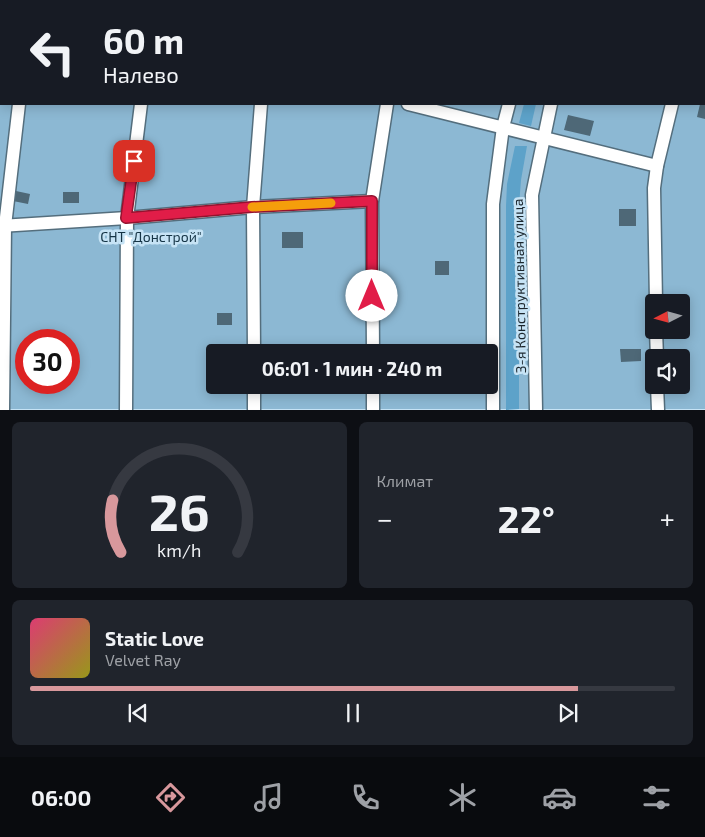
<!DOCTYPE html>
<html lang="ru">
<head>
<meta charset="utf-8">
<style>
  :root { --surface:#171b24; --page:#20242c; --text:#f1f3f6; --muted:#9ea1a6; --line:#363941; --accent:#d8989c }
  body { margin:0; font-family:"Exo 2",sans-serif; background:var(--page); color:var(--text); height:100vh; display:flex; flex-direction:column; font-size:19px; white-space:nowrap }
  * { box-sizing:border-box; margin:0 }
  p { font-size:16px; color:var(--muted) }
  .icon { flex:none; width:28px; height:28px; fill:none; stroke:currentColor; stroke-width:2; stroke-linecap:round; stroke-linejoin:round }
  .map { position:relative; height:410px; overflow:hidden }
  .side { display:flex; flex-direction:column; gap:12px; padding:12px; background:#0d0f14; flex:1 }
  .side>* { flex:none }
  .banner { position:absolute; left:0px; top:0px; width:705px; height:105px; box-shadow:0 2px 12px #0003; background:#171b24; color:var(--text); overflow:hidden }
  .needle { width:32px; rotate:264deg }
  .fabs { position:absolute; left:645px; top:294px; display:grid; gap:10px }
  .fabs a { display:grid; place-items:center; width:45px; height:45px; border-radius:5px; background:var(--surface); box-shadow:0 2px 12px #0003; font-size:25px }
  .speed { position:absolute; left:15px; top:329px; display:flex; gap:10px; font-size:25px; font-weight:700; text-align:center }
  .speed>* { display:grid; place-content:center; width:65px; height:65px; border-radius:50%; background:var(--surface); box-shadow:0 2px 12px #0003; line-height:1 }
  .speed .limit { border:8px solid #d22; background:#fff; color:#111 }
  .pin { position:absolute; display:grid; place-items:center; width:42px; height:42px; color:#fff; margin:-21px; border-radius:10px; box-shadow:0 2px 8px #0006 }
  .me { position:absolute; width:55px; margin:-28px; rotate:0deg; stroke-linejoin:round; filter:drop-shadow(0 0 4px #0008) }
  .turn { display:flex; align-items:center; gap:18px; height:105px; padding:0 20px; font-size:22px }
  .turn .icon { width:65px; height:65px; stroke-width:2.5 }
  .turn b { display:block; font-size:35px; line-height:42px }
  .big { font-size:38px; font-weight:700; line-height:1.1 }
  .side .widget { flex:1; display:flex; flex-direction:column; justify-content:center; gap:8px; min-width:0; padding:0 18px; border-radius:8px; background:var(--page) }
  .side .dial { align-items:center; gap:0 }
  .dial svg { height:130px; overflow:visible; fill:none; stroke:var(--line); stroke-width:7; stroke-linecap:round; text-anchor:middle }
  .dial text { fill:var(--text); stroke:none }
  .song { display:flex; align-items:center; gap:15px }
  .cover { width:60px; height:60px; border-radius:8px; background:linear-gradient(135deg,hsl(340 70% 55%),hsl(60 70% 35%)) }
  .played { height:5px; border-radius:2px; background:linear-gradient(90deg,var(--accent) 85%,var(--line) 85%) }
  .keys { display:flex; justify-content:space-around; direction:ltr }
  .heat { display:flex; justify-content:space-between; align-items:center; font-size:28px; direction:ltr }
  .side .tiles { flex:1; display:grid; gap:12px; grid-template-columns:1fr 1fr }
  .widget:last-child { grid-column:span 2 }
  .trip { position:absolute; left:206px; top:344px; width:292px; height:50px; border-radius:5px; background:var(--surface); box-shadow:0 2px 12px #0003; font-weight:700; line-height:50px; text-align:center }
  .dock { display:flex; height:80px; justify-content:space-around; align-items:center; background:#090b0e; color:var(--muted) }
  .dock .icon { width:35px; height:35px }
  .dock .active { color:var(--accent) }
  .dock b { font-size:22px; color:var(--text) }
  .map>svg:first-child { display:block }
  .green { fill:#8cb8d3; fill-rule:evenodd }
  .water { fill:#5da2c9 }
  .building { fill:#4e6877 }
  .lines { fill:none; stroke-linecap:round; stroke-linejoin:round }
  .street-casing { stroke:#546e7d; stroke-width:15 }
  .path { stroke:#879dab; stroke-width:2; stroke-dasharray:4 4; stroke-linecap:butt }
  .street { stroke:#fff; stroke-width:12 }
  .route-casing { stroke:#92132f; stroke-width:12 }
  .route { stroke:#e11d48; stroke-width:9 }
  .slow { stroke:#f59e0b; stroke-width:9 }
  .labels { text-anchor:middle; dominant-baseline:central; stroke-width:5; stroke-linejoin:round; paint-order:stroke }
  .park-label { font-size:14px; fill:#153445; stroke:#c6e3f5 }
  .street-label { font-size:14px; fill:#1b262d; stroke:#c6e3f5 }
</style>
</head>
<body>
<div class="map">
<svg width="705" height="410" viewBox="0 0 705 410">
  <rect width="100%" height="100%" fill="#c6e3f5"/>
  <!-- green -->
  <path class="green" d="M0,0H705V409H0ZM1,1H704V104H1ZM654,302H681V330H654ZM26,340H69V382H26ZM215,352H490V385H215ZM654,358H681V385H654Z"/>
  <!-- water -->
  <g class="water">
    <polygon points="524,104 536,104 531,126 519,123"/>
    <polygon points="515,146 527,146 521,180 519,206 519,409 506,410 506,206 507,184"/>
  </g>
  <!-- building -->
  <g class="building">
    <polygon points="700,104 705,104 705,119 697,117"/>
    <polygon points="568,115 594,121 590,136 564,130"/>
    <polygon points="16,191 30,194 28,204 13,201"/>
    <rect x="63" y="192" width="16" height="11"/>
    <rect x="619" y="209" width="17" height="17"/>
    <rect x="282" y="232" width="21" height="16"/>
    <rect x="435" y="261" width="14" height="14"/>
    <rect x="217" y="313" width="15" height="12"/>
    <polygon points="620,349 641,349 641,361 621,362"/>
  </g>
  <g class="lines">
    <defs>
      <g id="street">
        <polyline points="33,1 34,0"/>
        <polyline points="159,1 160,0"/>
        <polyline points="281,1 281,0"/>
        <polyline points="413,1 413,0"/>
        <polyline points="536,1 536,0"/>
        <polyline points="576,1 576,0"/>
        <polyline points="698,1 698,0"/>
        <polyline points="408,104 657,166"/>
        <polyline points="0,226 127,218 253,207 372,201"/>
        <polyline points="656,302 654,188 657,166 672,104"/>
        <polyline points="656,330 657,358"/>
        <polyline points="254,352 253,207 261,104"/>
        <polyline points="373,352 372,201 387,104"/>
        <polyline points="254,385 254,410"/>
        <polyline points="373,385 373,410"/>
        <polyline points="657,385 658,410"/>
        <polyline points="3,410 5,226 19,104"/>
        <polyline points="126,410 127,218 141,104"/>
        <polyline points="493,410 493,204 503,127 509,104"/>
        <polyline points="536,410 532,195 551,104"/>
      </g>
    </defs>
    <!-- street casing -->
    <use href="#street" class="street-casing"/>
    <!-- path -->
    <polyline class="path" points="0,18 1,18"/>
    <!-- street -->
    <use href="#street" class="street"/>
  </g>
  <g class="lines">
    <defs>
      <polyline id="route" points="134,161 126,218 252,207 372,201 372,296"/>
    </defs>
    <!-- route casing -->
    <use href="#route" class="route-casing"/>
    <!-- route -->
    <use href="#route" class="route"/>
    <!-- slow -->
    <polyline class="slow" points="252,207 331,203"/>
  </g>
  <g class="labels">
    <!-- park labels -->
    <g class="park-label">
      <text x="151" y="236">СНТ "Донстрой"</text>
    </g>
    <!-- street labels -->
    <g class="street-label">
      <text transform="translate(519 286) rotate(-91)">3-я Конструктивная улица</text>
    </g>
  </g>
</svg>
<div class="fabs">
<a><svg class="needle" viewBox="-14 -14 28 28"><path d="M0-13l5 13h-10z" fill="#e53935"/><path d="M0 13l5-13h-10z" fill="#9ea1a6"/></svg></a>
<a><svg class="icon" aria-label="sound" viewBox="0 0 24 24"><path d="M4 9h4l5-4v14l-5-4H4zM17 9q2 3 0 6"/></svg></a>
</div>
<div class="speed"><div class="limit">30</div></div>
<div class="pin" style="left:134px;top:161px;background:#d93025"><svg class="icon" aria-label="arrive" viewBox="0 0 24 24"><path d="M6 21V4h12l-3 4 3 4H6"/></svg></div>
<svg class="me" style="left:372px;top:296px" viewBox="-20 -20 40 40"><circle r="19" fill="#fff"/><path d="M0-13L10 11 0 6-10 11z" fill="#e11d48"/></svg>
<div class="trip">06:01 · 1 мин · 240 m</div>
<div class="banner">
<div class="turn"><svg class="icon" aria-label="left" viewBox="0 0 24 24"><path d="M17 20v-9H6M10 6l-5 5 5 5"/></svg><div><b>60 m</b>Налево</div></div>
</div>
</div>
<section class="side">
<div class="tiles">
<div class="widget dial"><svg viewBox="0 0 100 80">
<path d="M14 69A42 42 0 1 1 86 69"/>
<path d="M14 69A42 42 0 0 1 9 37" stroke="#d8989c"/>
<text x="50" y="56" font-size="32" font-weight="700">26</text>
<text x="50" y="72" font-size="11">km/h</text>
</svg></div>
<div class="widget"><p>Климат</p>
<div class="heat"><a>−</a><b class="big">22°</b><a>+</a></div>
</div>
<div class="widget">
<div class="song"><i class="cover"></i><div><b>Static Love</b><p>Velvet Ray</p></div></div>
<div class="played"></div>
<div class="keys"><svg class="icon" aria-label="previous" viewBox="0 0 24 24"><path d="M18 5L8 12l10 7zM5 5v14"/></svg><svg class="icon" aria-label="pause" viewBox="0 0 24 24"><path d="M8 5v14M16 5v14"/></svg><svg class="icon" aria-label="next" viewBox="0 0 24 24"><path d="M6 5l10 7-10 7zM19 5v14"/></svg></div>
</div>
</div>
</section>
<nav class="dock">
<b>06:00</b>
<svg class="icon active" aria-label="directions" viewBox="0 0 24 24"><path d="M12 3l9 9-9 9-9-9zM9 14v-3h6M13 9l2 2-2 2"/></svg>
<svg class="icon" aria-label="music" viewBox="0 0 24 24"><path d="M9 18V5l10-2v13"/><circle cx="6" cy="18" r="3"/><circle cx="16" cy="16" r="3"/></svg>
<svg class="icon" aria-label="phone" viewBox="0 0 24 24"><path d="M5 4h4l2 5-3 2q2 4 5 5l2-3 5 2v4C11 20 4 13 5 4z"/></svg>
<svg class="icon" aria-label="climate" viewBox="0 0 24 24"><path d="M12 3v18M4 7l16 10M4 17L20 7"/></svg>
<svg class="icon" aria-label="car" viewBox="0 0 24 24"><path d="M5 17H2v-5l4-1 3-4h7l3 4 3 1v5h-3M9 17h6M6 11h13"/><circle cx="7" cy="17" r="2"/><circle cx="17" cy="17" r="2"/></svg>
<svg class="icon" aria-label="filters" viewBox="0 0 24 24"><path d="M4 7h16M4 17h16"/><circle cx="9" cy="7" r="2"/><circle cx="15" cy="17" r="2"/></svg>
</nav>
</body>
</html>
